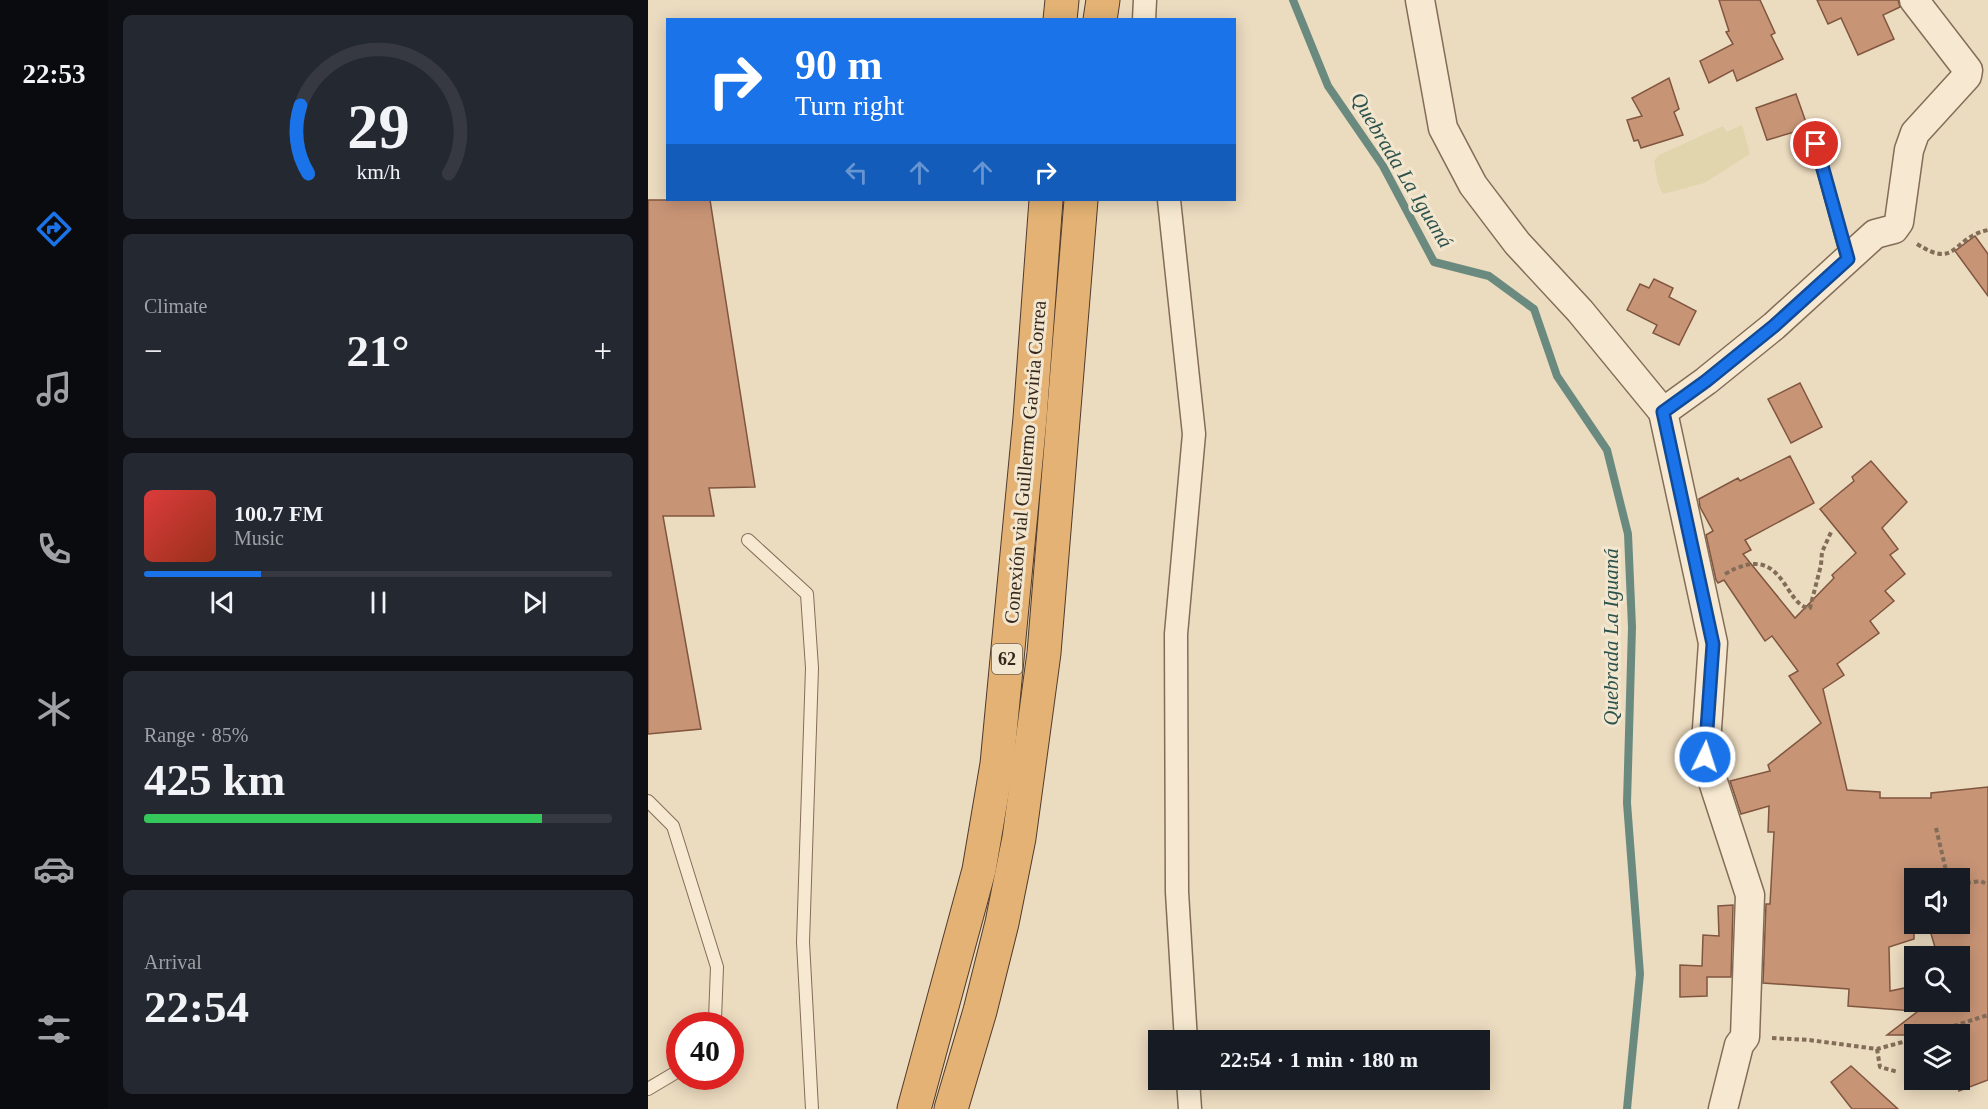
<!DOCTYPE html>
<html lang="en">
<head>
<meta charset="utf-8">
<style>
  :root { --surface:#171b24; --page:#242831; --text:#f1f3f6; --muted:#9ea1a6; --line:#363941; --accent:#1a73e8 }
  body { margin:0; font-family:"Times New Roman",serif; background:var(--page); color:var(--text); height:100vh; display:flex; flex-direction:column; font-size:22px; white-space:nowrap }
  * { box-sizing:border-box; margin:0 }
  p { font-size:20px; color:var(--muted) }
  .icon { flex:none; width:33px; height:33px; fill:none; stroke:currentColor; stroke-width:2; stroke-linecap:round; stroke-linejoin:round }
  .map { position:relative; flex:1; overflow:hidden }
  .drawer { display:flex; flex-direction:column; gap:15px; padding:15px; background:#0d0f14; width:540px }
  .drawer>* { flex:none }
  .top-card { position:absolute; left:18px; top:18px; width:570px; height:183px; border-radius:0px; box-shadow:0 3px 15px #0003; background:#1a73e8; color:#fff; overflow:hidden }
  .controls { position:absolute; left:1256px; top:868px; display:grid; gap:12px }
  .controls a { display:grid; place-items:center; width:66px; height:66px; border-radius:0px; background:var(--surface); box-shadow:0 3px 15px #0003; font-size:30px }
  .speed { position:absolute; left:18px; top:1012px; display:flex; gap:12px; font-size:30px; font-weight:700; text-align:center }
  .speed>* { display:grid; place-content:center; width:78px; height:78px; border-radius:50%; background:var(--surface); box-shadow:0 3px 15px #0003; line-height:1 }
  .speed .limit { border:9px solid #d22; background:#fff; color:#111 }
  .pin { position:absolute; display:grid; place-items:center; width:51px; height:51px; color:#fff; margin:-26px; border:3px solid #fff; border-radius:50%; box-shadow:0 2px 6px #0007 }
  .me { position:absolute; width:66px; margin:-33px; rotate:4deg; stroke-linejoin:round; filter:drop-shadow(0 0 4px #0008) }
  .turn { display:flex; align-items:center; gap:21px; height:126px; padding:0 30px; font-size:27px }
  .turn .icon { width:78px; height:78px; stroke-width:2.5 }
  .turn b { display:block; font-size:42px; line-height:51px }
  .lanes { display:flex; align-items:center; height:57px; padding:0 30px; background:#0003; justify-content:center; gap:30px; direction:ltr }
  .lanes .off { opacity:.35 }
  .big { font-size:45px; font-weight:600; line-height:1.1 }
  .drawer .card { flex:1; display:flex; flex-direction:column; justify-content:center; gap:9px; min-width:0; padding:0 21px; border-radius:9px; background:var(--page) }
  .drawer .dial { align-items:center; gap:0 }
  .dial svg { height:156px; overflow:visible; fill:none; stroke:var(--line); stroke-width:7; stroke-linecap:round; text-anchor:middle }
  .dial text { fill:var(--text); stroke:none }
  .song { display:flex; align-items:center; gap:18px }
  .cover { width:72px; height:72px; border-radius:9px; background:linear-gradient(135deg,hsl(0 70% 55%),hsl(10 70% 35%)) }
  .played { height:6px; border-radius:3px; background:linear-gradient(90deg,var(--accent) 25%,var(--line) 25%) }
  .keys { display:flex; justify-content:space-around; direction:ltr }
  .heat { display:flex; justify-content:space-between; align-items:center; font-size:33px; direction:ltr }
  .charge { height:9px; border-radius:4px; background:linear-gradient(90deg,#34c759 85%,var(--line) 0) }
  .trip { position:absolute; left:500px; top:1030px; width:342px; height:60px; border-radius:0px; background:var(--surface); box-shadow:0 3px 15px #0003; font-weight:600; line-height:60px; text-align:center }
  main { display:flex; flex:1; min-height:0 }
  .dock { display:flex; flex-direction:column; width:108px; justify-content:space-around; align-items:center; background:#090b0e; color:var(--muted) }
  .dock .icon { width:42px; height:42px }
  .dock .selected { color:var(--accent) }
  .dock b { font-size:27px; color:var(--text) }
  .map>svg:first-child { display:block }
  .farmland { fill:#e0d5ad }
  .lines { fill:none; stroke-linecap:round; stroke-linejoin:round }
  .stream { stroke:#6a8a80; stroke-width:8 }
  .building { fill:#c89476; stroke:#80563f; stroke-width:1.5 }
  .service-casing { stroke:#836d58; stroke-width:14 }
  .minor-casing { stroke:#836d58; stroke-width:25 }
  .tertiary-casing { stroke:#836d58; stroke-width:31 }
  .trunk-casing { stroke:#503b2d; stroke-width:35 }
  .path { stroke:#836d58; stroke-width:4; stroke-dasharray:4.5 3; stroke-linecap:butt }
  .service { stroke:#f7e9d1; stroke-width:12 }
  .minor { stroke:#f7e9d1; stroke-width:22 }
  .tertiary { stroke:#f7e9d1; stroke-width:28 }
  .trunk { stroke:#e3b274; stroke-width:33 }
  .route-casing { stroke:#114b97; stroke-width:15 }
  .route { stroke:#1a73e8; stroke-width:10 }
  .labels { text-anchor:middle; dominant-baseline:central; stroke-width:6; stroke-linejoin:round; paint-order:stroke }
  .shield { fill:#f3e6ce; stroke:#6d6051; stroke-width:1.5 }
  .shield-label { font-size:18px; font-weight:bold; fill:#33261c }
  .street-label { font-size:20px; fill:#33261c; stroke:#f3e6ce }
  .water-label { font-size:21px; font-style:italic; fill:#2c524d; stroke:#f3e6ce }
</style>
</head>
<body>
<main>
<nav class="dock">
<b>22:53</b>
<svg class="icon selected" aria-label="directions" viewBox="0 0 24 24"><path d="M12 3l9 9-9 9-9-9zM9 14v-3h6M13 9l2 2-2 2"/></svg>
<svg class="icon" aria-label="music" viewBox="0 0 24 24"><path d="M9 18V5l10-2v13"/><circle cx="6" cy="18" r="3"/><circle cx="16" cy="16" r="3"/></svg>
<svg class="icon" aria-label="phone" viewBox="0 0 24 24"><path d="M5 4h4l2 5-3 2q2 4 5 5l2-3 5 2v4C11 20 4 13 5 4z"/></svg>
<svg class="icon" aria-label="climate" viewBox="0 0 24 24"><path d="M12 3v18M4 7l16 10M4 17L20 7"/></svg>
<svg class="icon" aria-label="car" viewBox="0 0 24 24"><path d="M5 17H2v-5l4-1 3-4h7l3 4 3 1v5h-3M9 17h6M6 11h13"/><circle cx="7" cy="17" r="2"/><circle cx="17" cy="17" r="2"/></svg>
<svg class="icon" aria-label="filters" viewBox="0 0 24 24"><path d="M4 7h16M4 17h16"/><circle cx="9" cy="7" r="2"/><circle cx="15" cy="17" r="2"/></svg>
</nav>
<section class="drawer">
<div class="card dial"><svg viewBox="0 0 100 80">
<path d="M14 69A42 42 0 1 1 86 69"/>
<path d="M14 69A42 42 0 0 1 10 34" stroke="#1a73e8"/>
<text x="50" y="56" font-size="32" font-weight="700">29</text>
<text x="50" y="72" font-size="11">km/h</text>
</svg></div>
<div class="card"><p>Climate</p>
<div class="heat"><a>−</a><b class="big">21°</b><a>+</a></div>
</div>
<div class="card">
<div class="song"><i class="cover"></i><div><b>100.7 FM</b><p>Music</p></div></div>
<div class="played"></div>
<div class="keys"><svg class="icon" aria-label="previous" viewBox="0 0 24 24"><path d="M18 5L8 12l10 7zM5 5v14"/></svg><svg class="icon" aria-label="pause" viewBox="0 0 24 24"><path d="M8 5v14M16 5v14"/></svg><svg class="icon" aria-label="next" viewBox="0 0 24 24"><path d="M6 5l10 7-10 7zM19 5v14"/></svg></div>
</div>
<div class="card"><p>Range · 85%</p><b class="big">425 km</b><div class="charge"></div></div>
<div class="card"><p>Arrival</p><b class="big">22:54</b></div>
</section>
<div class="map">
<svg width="1340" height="1109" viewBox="0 0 1340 1109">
  <rect width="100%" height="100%" fill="#ebdbbf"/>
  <!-- farmland -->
  <polygon class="farmland" points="1094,125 1102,154 1056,183 1015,194 1010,183 1006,161 1011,155 1075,126 1079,132"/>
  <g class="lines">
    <!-- stream -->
    <polyline class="stream" points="645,0 680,86 735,166 786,262 841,276 886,309 909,376 959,450 980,534 984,627 979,803 992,974 979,1109"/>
  </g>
  <!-- building -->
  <g class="building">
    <polygon points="1071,0 1112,0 1127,33 1123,35 1135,59 1089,81 1085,70 1061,83 1052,61 1085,44 1078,32 1081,31"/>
    <polygon points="1169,0 1250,0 1252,7 1235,15 1246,39 1210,55 1193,18 1180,24"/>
    <polygon points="1021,78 1031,109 1026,112 1035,135 993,148 990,140 986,141 979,120 994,116 984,98"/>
    <polygon points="1148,94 1160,128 1119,140 1108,108"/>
    <polygon points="0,200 62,200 107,487 61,488 66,516 15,516 53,729 0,734"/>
    <polygon points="1327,236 1340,254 1340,296 1307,251"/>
    <polygon points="1006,279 1025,288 1021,297 1048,311 1031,345 1005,333 1009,325 979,310 992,284 1001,288"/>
    <polygon points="1152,383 1174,427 1143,443 1120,399"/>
    <polygon points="1142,456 1166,503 1097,540 1103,550 1095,554 1147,618 1186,578 1184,575 1208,553 1172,509 1206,481 1204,477 1223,461 1259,502 1234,528 1250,549 1242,555 1257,574 1237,591 1246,601 1222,621 1231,633 1189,664 1196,675 1175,689 1199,790 1232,792 1232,798 1283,798 1283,793 1340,787 1340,1080 1311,1091 1311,1035 1239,1035 1282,1002 1311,1002 1311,957 1290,957 1280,924 1311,924 1311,871 1266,879 1266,939 1241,947 1242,991 1266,986 1266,1011 1200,1006 1201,989 1115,983 1118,904 1122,904 1126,832 1120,832 1121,806 1093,814 1082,781 1122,771 1120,765 1173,723 1141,676 1150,671 1124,636 1117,641 1076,580 1070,583 1068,580 1058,535 1065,531 1052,507 1051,499 1090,478 1092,481"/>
    <polygon points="1085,905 1083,977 1059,977 1059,996 1032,997 1032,965 1054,966 1055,935 1071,936 1070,906"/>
    <polygon points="1203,1066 1250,1109 1204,1109 1183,1082"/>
  </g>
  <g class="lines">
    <defs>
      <g id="service">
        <polyline points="1168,144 1199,258"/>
        <polyline points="100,540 159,594 164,668 155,942 164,1109"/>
        <polyline points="0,801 25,826 69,967 67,1019 64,1026"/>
        <polyline points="0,1089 32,1070"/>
      </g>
      <g id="minor">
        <polyline points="496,20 497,0"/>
        <polyline points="521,200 546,434 528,634 529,892 538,1041"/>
        <polyline points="540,1080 542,1109"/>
      </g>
      <g id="tertiary">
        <polyline points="772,0 795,128 825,185 869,243 932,311 1015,412"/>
        <polyline points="1075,1109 1091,1045 1097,1037 1102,895 1057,757 1065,643 1015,412 1058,381 1126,326 1227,234 1246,229 1251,222 1261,150 1267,133 1319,76 1320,70 1266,0"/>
      </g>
      <g id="trunk">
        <polyline points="412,20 414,0"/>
        <polyline points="452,20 455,0"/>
        <polyline points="266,1109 331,870 349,764 382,418 398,200"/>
        <polyline points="303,1109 332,1011 354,923 371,838 396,653 433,200"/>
      </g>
    </defs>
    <!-- service casing -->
    <use href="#service" class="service-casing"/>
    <!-- minor casing -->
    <use href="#minor" class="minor-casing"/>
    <!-- tertiary casing -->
    <use href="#tertiary" class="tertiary-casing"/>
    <!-- trunk casing -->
    <use href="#trunk" class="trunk-casing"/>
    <!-- path -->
    <g class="path">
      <path d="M1269,244C1310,270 1303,238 1340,230"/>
      <path d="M1077,574C1137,539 1135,607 1162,608L1173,565L1174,552L1184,530"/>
      <polyline points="1288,828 1300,879"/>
      <polyline points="1311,884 1333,881 1340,885"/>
      <polyline points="1277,1035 1340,1015"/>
      <polyline points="1124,1038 1161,1040 1229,1049 1266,1039"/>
      <polyline points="1229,1049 1232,1067 1250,1072"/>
    </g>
    <!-- service -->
    <use href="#service" class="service"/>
    <!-- minor -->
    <use href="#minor" class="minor"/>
    <!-- tertiary -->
    <use href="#tertiary" class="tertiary"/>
    <!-- trunk -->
    <use href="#trunk" class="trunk"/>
  </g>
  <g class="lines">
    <defs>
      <polyline id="route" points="1057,757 1065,644 1015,412 1058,381 1126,326 1200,259 1168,144"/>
    </defs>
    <!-- route casing -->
    <use href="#route" class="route-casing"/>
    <!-- route -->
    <use href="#route" class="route"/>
  </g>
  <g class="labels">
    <!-- shield labels -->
    <rect class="shield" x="344" y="644" width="30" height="30" rx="4.5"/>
    <g class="shield-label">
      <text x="359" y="659">62</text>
    </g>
    <!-- street labels -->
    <g class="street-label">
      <text transform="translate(377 462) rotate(-85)">Conexión vial Guillermo Gaviria Correa</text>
    </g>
    <!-- water labels -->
    <g class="water-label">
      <text transform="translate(754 170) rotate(59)">Quebrada La Iguaná</text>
      <text transform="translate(963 637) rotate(-90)">Quebrada La Iguaná</text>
    </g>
  </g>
</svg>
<div class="controls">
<a><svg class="icon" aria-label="sound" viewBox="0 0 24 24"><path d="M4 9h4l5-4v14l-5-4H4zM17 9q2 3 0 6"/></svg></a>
<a><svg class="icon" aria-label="search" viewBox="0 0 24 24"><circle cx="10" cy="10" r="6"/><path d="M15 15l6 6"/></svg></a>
<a><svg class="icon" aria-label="layers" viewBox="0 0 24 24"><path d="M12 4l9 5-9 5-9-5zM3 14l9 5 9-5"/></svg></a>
</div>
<div class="speed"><div class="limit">40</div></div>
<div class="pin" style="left:1168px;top:144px;background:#d93025"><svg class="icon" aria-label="arrive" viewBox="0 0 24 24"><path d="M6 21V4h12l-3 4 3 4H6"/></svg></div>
<svg class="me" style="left:1057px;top:757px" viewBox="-20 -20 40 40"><circle r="17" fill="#1a73e8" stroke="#fff" stroke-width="3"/><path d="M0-11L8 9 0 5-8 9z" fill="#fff"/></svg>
<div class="trip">22:54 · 1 min · 180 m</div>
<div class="top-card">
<div class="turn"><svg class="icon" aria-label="right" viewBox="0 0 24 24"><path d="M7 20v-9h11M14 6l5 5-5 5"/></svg><div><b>90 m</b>Turn right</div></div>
<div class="lanes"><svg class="icon off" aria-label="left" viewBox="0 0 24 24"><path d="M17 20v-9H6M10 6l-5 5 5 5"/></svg><svg class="icon off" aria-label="ahead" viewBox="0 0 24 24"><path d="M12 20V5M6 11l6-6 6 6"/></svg><svg class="icon off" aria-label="ahead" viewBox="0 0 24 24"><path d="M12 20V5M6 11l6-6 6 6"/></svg><svg class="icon" aria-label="right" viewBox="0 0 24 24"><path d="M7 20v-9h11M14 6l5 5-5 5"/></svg></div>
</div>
</div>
</main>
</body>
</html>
